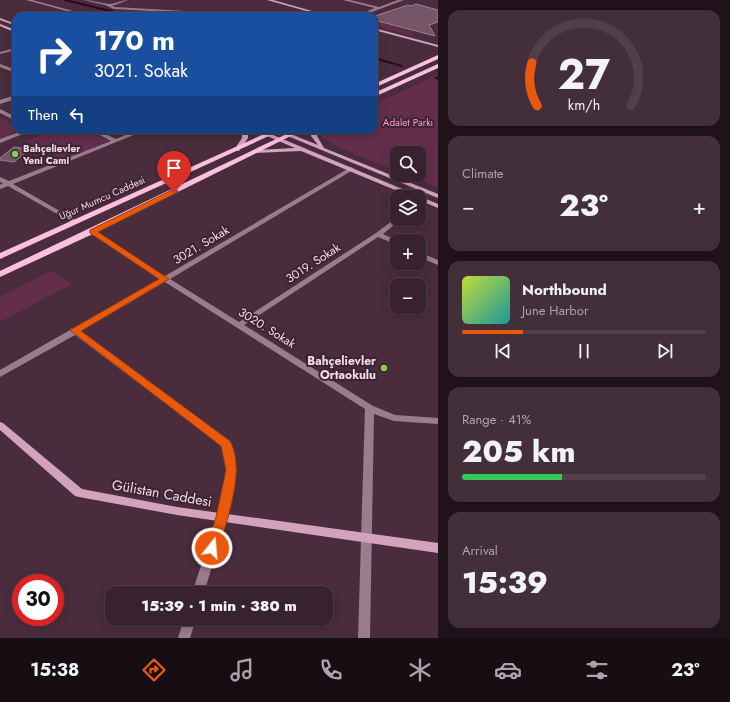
<!DOCTYPE html>
<html lang="en">
<head>
<meta charset="utf-8">
<style>
  :root { --surface:#38222e; --page:#432f3a; --text:#f1f3f6; --muted:#aba4aa; --line:#523f4a; --accent:#ea580c }
  body { margin:0; font-family:Jost,sans-serif; background:var(--page); color:var(--text); height:100vh; display:flex; flex-direction:column; font-size:15px; white-space:nowrap }
  * { box-sizing:border-box; margin:0 }
  p { font-size:13px; color:var(--muted) }
  .icon { flex:none; width:22px; height:22px; fill:none; stroke:currentColor; stroke-width:2; stroke-linecap:round; stroke-linejoin:round }
  .map { position:relative; flex:1; overflow:hidden }
  .sheet { display:flex; flex-direction:column; gap:10px; padding:10px; background:#1f1319; width:292px }
  .sheet>* { flex:none }
  .guide { position:absolute; left:12px; top:12px; width:366px; height:122px; border-radius:12px; box-shadow:0 2px 10px #0003,0 0 0 1px var(--line); background:#1a4fa0; color:#fff; overflow:hidden }
  .fabs { position:absolute; left:390px; top:146px; display:grid; gap:8px }
  .fabs a { display:grid; place-items:center; width:36px; height:36px; border-radius:8px; background:var(--surface); box-shadow:0 2px 10px #0003,0 0 0 1px var(--line); font-size:20px }
  .speed { position:absolute; left:12px; top:574px; display:flex; gap:8px; font-size:20px; font-weight:700; text-align:center }
  .speed>* { display:grid; place-content:center; width:52px; height:52px; border-radius:50%; background:var(--surface); box-shadow:0 2px 10px #0003,0 0 0 1px var(--line); line-height:1 }
  .speed .limit { border:6px solid #d22; background:#fff; color:#111 }
  .pin { position:absolute; display:grid; place-items:center; width:34px; height:34px; color:#fff; margin:-41px -17px; border-radius:50% 50% 50% 0; rotate:-45deg; box-shadow:0 0 4px #0007 }
  .pin .icon { rotate:45deg }
  .me { position:absolute; width:44px; margin:-22px; rotate:17deg; stroke-linejoin:round; filter:drop-shadow(0 0 3px #0008) }
  .turn { display:flex; align-items:center; gap:14px; height:84px; padding:0 16px; font-size:18px }
  .turn .icon { width:52px; height:52px; stroke-width:2.5 }
  .turn b { display:block; font-size:28px; line-height:34px }
  .then { display:flex; align-items:center; height:38px; padding:0 16px; background:#0003; gap:8px; font-size:15px }
  .big { font-size:30px; font-weight:800; line-height:1.1 }
  .sheet .tile { flex:1; display:flex; flex-direction:column; justify-content:center; gap:6px; min-width:0; padding:0 14px; border-radius:12px; background:var(--page) }
  .sheet .dial { align-items:center; gap:0 }
  .dial svg { height:104px; overflow:visible; fill:none; stroke:var(--line); stroke-width:7; stroke-linecap:round; text-anchor:middle }
  .dial text { fill:var(--text); stroke:none }
  .song { display:flex; align-items:center; gap:12px }
  .cover { width:48px; height:48px; border-radius:6px; background:linear-gradient(135deg,hsl(70 70% 55%),hsl(180 70% 35%)) }
  .played { height:4px; border-radius:2px; background:linear-gradient(90deg,var(--accent) 25%,var(--line) 25%) }
  .keys { display:flex; justify-content:space-around; direction:ltr }
  .heat { display:flex; justify-content:space-between; align-items:center; font-size:22px; direction:ltr }
  .charge { height:6px; border-radius:3px; background:linear-gradient(90deg,#34c759 41%,var(--line) 0) }
  .trip { position:absolute; left:105px; top:586px; width:228px; height:40px; border-radius:12px; background:var(--surface); box-shadow:0 2px 10px #0003,0 0 0 1px var(--line); font-weight:800; line-height:40px; text-align:center }
  .tabs { display:flex; height:64px; justify-content:space-around; align-items:center; background:#160e12; color:var(--muted) }
  .tabs .icon { width:28px; height:28px }
  .tabs .current { color:var(--accent) }
  .tabs b { font-size:18px; color:var(--text) }
  main { display:flex; flex:1; min-height:0 }
  .map>svg:first-child { display:block }
  .green { fill:#622e4c }
  .lines { fill:none; stroke-linecap:round; stroke-linejoin:round }
  .stream-far1 { stroke:#380025; stroke-width:2 }
  .stream { stroke:#380025; stroke-width:2.5 }
  .building { fill:#755566; stroke:#a07d90 }
  .street { fill:#9b7c8c; fill-rule:evenodd }
  .secondary { fill:#d3a2bc; fill-rule:evenodd }
  .primary { fill:#ffbfe1; fill-rule:evenodd }
  .route { fill:#ea580c; stroke:#983908 }
  .poi-dot { fill:#80d051; stroke:#3f2332; stroke-width:1.5 }
  .labels { text-anchor:middle; dominant-baseline:central; stroke-width:4; stroke-linejoin:round; paint-order:stroke }
  .far-park-label { font-size:10px; fill:#fd9fd3; stroke:#3f2332 }
  .far-poi-label { font-size:10px; font-weight:bold; fill:#f0dce6; stroke:#3f2332; text-anchor:start }
  .far-street-label { font-size:10px; fill:#f0dce6; stroke:#3f2332 }
  .street-label { font-size:12px; fill:#f0dce6; stroke:#3f2332 }
  .poi-label { font-size:12px; font-weight:bold; fill:#f0dce6; stroke:#3f2332; text-anchor:end }
  .near-street-label { font-size:14px; fill:#f0dce6; stroke:#3f2332 }
</style>
</head>
<body>
<main>
<div class="map">
<svg width="438" height="638" viewBox="0 0 438 638">
  <rect width="100%" height="100%" fill="#4a2d3d"/>
  <!-- green -->
  <g class="green">
    <polygon points="371,14 378,16 377,21 413,32 412,36 374,25 374,16 366,16"/>
    <polygon points="438,75 438,187 408,175 419,175 419,153 397,153 397,171 351,153 322,138 326,130 374,130 374,104"/>
    <polygon points="0,117 16,125 16,130 23,130 0,138"/>
    <polygon points="54,130 84,130 110,141 65,160 25,141"/>
    <polygon points="51,271 72,284 0,322 0,297"/>
  </g>
  <g class="lines">
    <!-- stream-far1 -->
    <g class="stream-far1">
      <polyline points="65,0 123,14 140,16"/>
      <polyline points="374,58 402,66"/>
    </g>
    <!-- stream -->
    <polyline class="stream" points="436,78 438,78"/>
  </g>
  <!-- building -->
  <g class="building">
    <polygon points="416,4 438,10 438,22 429,25 435,36 374,20 374,17 378,15 408,5 411,6"/>
    <polygon points="14,147 30,149 14,162 0,160 0,158"/>
  </g>
  <g class="lines">
    <!-- street -->
    <g class="street">
      <polygon points="26,0 32,0 92,16 85,16"/>
      <path d="M83,0C92,0 100,3 109,4C115,4 121,0 128,0L112,6L115,7L186,11L204,16H197L186,13L114,9L105,5Z"/>
      <polygon points="343,0 350,0 379,7 398,0 404,0 361,16 355,16 375,8"/>
      <polygon points="16,48 16,50 0,54 0,52"/>
      <polygon points="0,64 16,70 16,73 0,67"/>
      <polygon points="16,95 16,99 0,104 0,100"/>
      <polygon points="0,109 16,117 16,121 0,113"/>
      <polygon points="25,130 33,130 0,143 0,139"/>
      <polygon points="90,130 97,130 116,139 138,130 146,130 13,184 77,221 77,223 73,223 8,186 0,189 0,185 3,183 0,182 0,177 9,181 111,141"/>
      <polygon points="351,167 353,168 353,170 170,279 239,322 376,233 396,218 397,217 397,219 401,219 383,234 398,241 397,241 397,245 378,237 244,325 373,406 395,415 438,418 438,424 394,421 374,414 370,638 358,638 365,409 165,282 81,331 229,441 231,444 237,470 227,517 204,593 192,593 217,517 227,470 222,446 75,335 0,377 0,370 70,330 71,328 75,328 160,279 90,232 90,230 94,230 165,276"/>
      <polygon points="424,198 427,200 419,206 419,201"/>
      <polygon points="419,252 438,260 438,265 419,257"/>
      <polygon points="184,619 196,619 190,638 178,638"/>
    </g>
    <!-- secondary -->
    <g class="secondary">
      <polygon points="267,0 273,0 330,16 324,16"/>
      <polygon points="0,18 16,24 16,26 0,20"/>
      <polygon points="0,24 16,30 16,33 0,26"/>
      <polygon points="374,28 438,45 438,47 374,30"/>
      <polygon points="242,130 248,130 248,138 239,151 235,151 234,150 242,138"/>
      <polygon points="253,130 261,130 419,196 438,204 438,208 419,200 419,197 412,197 301,151 254,153 254,151 256,150 295,148"/>
      <polygon points="273,130 281,130 318,145 311,136 311,130 317,130 317,136 324,148 438,194 438,198"/>
      <polygon points="0,422 3,423 82,489 177,507 438,543 438,553 177,515 79,497 75,496 0,430"/>
    </g>
    <!-- primary -->
    <g class="primary">
      <polygon points="438,55 438,59 374,88 374,84"/>
      <polygon points="438,64 438,68 374,97 374,93"/>
      <polygon points="273,130 282,130 0,259 0,253"/>
      <polygon points="295,130 303,130 95,233 0,277 0,271"/>
    </g>
  </g>
  <!-- route -->
  <path class="route" d="M172,190H177L178,192L98,232L169,279L81,331L230,441C246,469 227,519 219,548L217,551L212,553L208,551L206,548L216,517L226,470L221,446L70,330L159,279L90,233V230Z"/>
  <!-- markers -->
  <g class="poi-dot">
    <circle cx="15" cy="154" r="4"/>
    <circle cx="384" cy="368" r="4"/>
  </g>
  <g class="labels">
    <!-- far-park labels -->
    <g class="far-park-label">
      <text x="408" y="122">Adalet Parkı</text>
    </g>
    <!-- far-poi labels -->
    <g class="far-poi-label">
      <text x="23" y="148">Bahçelievler<tspan x="23" dy="12">Yeni Cami</tspan></text>
    </g>
    <!-- far-street labels -->
    <g class="far-street-label">
      <text transform="translate(102 198) rotate(-24)">Uğur Mumcu Caddesi</text>
    </g>
    <!-- street labels -->
    <g class="street-label">
      <text transform="translate(201 245) rotate(-31)">3021. Sokak</text>
      <text transform="translate(313 263) rotate(-33)">3019. Sokak</text>
      <text transform="translate(267 328) rotate(32)">3020. Sokak</text>
    </g>
    <!-- poi labels -->
    <g class="poi-label">
      <text x="376" y="361">Bahçelievler<tspan x="376" dy="14">Ortaokulu</tspan></text>
    </g>
    <!-- near-street labels -->
    <g class="near-street-label">
      <text transform="translate(162 493) rotate(10)">Gülistan Caddesi</text>
    </g>
  </g>
</svg>
<div class="fabs">
<a><svg class="icon" aria-label="search" viewBox="0 0 24 24"><circle cx="10" cy="10" r="6"/><path d="M15 15l6 6"/></svg></a>
<a><svg class="icon" aria-label="layers" viewBox="0 0 24 24"><path d="M12 4l9 5-9 5-9-5zM3 14l9 5 9-5"/></svg></a>
<a>+</a>
<a>−</a>
</div>
<div class="speed"><div class="limit">30</div></div>
<div class="pin" style="left:174px;top:192px;background:#d93025"><svg class="icon" aria-label="arrive" viewBox="0 0 24 24"><path d="M6 21V4h12l-3 4 3 4H6"/></svg></div>
<svg class="me" style="left:212px;top:548px" viewBox="-20 -20 40 40"><circle r="17" fill="#ea580c" stroke="#fff" stroke-width="3"/><path d="M0-11L8 9 0 5-8 9z" fill="#fff"/></svg>
<div class="trip">15:39 · 1 min · 380 m</div>
<div class="guide">
<div class="turn"><svg class="icon" aria-label="right" viewBox="0 0 24 24"><path d="M7 20v-9h11M14 6l5 5-5 5"/></svg><div><b>170 m</b>3021. Sokak</div></div>
<div class="then">Then<svg class="icon" aria-label="left" viewBox="0 0 24 24"><path d="M17 20v-9H6M10 6l-5 5 5 5"/></svg></div>
</div>
</div>
<section class="sheet">
<div class="tile dial"><svg viewBox="0 0 100 80">
<path d="M14 69A42 42 0 1 1 86 69"/>
<path d="M14 69A42 42 0 0 1 10 36" stroke="#ea580c"/>
<text x="50" y="56" font-size="32" font-weight="700">27</text>
<text x="50" y="72" font-size="11">km/h</text>
</svg></div>
<div class="tile"><p>Climate</p>
<div class="heat"><a>−</a><b class="big">23°</b><a>+</a></div>
</div>
<div class="tile">
<div class="song"><i class="cover"></i><div><b>Northbound</b><p>June Harbor</p></div></div>
<div class="played"></div>
<div class="keys"><svg class="icon" aria-label="previous" viewBox="0 0 24 24"><path d="M18 5L8 12l10 7zM5 5v14"/></svg><svg class="icon" aria-label="pause" viewBox="0 0 24 24"><path d="M8 5v14M16 5v14"/></svg><svg class="icon" aria-label="next" viewBox="0 0 24 24"><path d="M6 5l10 7-10 7zM19 5v14"/></svg></div>
</div>
<div class="tile"><p>Range · 41%</p><b class="big">205 km</b><div class="charge"></div></div>
<div class="tile"><p>Arrival</p><b class="big">15:39</b></div>
</section>
</main>
<nav class="tabs">
<b>15:38</b>
<svg class="icon current" aria-label="directions" viewBox="0 0 24 24"><path d="M12 3l9 9-9 9-9-9zM9 14v-3h6M13 9l2 2-2 2"/></svg>
<svg class="icon" aria-label="music" viewBox="0 0 24 24"><path d="M9 18V5l10-2v13"/><circle cx="6" cy="18" r="3"/><circle cx="16" cy="16" r="3"/></svg>
<svg class="icon" aria-label="phone" viewBox="0 0 24 24"><path d="M5 4h4l2 5-3 2q2 4 5 5l2-3 5 2v4C11 20 4 13 5 4z"/></svg>
<svg class="icon" aria-label="climate" viewBox="0 0 24 24"><path d="M12 3v18M4 7l16 10M4 17L20 7"/></svg>
<svg class="icon" aria-label="car" viewBox="0 0 24 24"><path d="M5 17H2v-5l4-1 3-4h7l3 4 3 1v5h-3M9 17h6M6 11h13"/><circle cx="7" cy="17" r="2"/><circle cx="17" cy="17" r="2"/></svg>
<svg class="icon" aria-label="filters" viewBox="0 0 24 24"><path d="M4 7h16M4 17h16"/><circle cx="9" cy="7" r="2"/><circle cx="15" cy="17" r="2"/></svg>
<b>23°</b>
</nav>
</body>
</html>
